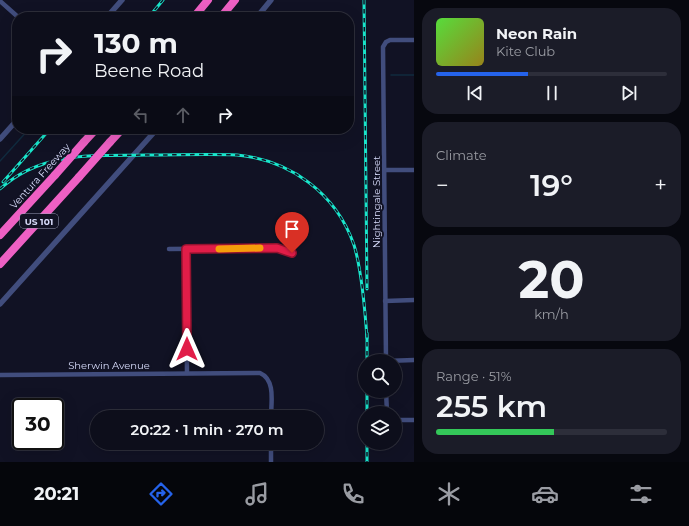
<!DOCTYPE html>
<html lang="en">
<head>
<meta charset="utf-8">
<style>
  :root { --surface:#0d0e1b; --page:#1b1c28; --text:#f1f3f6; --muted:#9a9ca3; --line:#2d2e3a; --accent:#2563eb }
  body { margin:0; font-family:Montserrat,sans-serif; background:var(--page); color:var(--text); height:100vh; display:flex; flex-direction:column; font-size:15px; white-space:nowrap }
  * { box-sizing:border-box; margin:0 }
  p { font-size:13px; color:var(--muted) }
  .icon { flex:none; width:22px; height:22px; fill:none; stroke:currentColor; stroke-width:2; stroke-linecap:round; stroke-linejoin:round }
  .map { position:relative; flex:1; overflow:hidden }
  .panel { display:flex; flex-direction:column; gap:8px; padding:8px; background:#07080f; width:275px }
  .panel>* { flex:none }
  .guide { position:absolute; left:12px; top:12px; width:342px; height:122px; border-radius:16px; box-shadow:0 4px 16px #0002,0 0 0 1px var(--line); background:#0d0e1b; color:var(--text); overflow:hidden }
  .buttons { position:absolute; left:358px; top:354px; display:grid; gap:8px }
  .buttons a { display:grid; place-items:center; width:44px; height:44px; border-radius:50%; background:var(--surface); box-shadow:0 4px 16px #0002,0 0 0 1px var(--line); font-size:20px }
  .speed { position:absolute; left:12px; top:398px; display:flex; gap:8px; font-size:20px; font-weight:700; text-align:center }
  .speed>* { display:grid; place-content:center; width:52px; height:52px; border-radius:50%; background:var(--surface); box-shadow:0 4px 16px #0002,0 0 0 1px var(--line); line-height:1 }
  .speed .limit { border:2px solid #111; border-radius:6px; background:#fff; color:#111 }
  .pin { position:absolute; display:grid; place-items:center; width:34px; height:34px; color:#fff; margin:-41px -17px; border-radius:50% 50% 50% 0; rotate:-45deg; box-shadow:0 0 4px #0007 }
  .pin .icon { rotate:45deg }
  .me { position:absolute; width:44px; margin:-22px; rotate:0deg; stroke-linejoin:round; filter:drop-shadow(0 0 3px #0008) }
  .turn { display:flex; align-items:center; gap:14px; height:84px; padding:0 16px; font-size:18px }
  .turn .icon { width:52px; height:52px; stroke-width:2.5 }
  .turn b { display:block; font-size:28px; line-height:34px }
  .lanes { display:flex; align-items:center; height:38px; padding:0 16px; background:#0003; justify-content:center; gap:20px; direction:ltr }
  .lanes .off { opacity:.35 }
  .big { font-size:30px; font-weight:600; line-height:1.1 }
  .panel .tile { flex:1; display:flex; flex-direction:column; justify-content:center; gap:6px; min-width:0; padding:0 14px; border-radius:16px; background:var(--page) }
  .panel .dial { align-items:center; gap:0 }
  .dial b { font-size:52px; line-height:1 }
  .song { display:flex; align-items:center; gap:12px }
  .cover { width:48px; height:48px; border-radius:6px; background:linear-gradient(135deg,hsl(110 70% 55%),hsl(50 70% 35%)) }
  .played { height:4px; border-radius:2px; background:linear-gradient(90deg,var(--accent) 40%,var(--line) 40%) }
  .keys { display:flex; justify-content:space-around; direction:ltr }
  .heat { display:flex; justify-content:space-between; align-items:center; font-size:22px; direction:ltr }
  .charge { height:6px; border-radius:3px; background:linear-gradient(90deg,#34c759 51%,var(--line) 0) }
  .trip { position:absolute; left:90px; top:410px; width:234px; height:40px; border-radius:20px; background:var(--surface); box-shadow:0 4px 16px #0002,0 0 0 1px var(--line); font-weight:600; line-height:40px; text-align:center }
  .tabs { display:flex; height:64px; justify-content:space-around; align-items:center; background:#05060b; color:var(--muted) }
  .tabs .icon { width:28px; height:28px }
  .tabs .active { color:var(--accent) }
  .tabs b { font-size:18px; color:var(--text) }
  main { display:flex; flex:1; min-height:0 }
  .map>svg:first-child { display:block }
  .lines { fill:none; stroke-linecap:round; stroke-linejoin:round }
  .stream { stroke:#102b3e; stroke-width:1.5 }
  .minor { stroke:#414d7d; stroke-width:4.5 }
  .tertiary { stroke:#414d7d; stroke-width:5.5 }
  .motorway { stroke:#ee60c4; stroke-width:8 }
  .rail-casing { stroke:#19e6cb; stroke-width:3 }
  .rail { stroke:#111224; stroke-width:1.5; stroke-dasharray:4.5; stroke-linecap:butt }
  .motorway-bridge { stroke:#ee60c4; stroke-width:8 }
  .route-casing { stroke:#92132f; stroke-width:10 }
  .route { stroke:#e11d48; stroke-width:7 }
  .slow { stroke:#f59e0b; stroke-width:7 }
  .labels { text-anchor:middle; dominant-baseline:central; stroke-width:4; stroke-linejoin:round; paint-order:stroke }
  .shield { fill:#111224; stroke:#9c9fba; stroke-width:1 }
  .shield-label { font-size:9px; font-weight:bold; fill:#d8dcfb }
  .street-label { font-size:10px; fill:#d8dcfb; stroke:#111224 }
</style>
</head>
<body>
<main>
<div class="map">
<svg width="414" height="462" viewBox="0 0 414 462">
  <rect width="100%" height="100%" fill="#111224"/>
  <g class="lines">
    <!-- stream -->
    <g class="stream">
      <polyline points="391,75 414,75"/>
      <polyline points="0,161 29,129"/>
    </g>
    <!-- minor -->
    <g class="minor">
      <polyline points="0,1 18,17"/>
      <polyline points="384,170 414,170"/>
      <polyline points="169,249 277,248 292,253"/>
      <polyline points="186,249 187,373"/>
      <polyline points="385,301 414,300"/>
      <polyline points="386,361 383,47 386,42 390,40 414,40"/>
      <polyline points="386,361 414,360"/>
      <path d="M0,375L260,373C276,380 271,403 271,417"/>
      <polyline points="386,391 387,413"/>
      <polyline points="395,420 414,420"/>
      <polyline points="271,443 271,462"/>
    </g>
    <!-- tertiary -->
    <g class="tertiary">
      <polyline points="107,17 122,0"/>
      <polyline points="257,17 271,0"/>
      <polyline points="0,139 17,120"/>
      <polyline points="0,304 157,129"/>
    </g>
    <!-- motorway -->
    <g class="motorway">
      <polyline points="194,17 208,0"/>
      <polyline points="221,17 235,0"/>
      <polyline points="84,142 96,129"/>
      <polyline points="110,142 122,129"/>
      <polyline points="0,235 55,175"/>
      <polyline points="0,264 79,177"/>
    </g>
    <defs>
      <g id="rail">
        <polyline points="364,0 367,289"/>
        <polyline points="149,17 163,0"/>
        <polyline points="3,182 50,129"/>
        <path d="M0,189C43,150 95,156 148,155C178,155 208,154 237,155C290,160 336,193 354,245C362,271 365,310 367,338"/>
        <polyline points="367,333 367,361"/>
        <polyline points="367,391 367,413"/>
        <polyline points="367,443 367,462"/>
      </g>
    </defs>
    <!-- rail casing -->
    <use href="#rail" class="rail-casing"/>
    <!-- rail -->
    <use href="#rail" class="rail"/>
    <!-- motorway-bridge -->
    <g class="motorway-bridge">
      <polyline points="55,175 84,142"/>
      <polyline points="79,177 110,142"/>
    </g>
  </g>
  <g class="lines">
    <defs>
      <polyline id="route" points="187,349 186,249 277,248 292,253"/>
    </defs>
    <!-- route casing -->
    <use href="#route" class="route-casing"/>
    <!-- route -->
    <use href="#route" class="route"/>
    <!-- slow -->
    <polyline class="slow" points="219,249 260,248"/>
  </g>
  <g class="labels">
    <!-- shield labels -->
    <rect class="shield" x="20" y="214" width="38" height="14" rx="3"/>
    <g class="shield-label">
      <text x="39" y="221">US 101</text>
    </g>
    <!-- street labels -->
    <g class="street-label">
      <text transform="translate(40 176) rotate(-48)">Ventura Freeway</text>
      <text transform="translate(376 202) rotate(-90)">Nightingale Street</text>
      <text x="109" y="365">Sherwin Avenue</text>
    </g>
  </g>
</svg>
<div class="buttons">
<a><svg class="icon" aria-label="search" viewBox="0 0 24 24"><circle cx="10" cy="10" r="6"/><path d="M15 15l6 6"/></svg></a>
<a><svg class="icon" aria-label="layers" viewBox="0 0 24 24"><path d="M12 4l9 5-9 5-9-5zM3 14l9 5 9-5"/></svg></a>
</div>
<div class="speed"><div class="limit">30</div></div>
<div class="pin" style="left:292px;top:253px;background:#d93025"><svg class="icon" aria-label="arrive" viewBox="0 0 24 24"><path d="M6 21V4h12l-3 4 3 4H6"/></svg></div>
<svg class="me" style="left:187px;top:349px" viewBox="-20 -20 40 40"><path d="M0-17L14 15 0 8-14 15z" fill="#e11d48" stroke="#fff" stroke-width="4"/></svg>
<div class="trip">20:22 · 1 min · 270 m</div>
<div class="guide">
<div class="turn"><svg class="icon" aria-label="right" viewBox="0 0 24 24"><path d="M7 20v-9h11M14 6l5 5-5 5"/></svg><div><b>130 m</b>Beene Road</div></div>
<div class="lanes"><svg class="icon off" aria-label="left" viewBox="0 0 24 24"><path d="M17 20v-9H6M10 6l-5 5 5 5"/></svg><svg class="icon off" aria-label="ahead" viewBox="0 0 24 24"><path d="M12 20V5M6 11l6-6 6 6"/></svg><svg class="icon" aria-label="right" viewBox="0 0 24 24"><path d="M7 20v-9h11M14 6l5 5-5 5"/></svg></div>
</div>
</div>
<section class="panel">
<div class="tile">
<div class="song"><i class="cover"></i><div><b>Neon Rain</b><p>Kite Club</p></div></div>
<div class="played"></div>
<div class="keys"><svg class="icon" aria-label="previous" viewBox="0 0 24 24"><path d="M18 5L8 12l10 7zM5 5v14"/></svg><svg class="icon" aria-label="pause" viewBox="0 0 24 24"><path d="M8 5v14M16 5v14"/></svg><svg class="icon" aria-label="next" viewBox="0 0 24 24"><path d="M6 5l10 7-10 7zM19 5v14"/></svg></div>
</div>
<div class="tile"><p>Climate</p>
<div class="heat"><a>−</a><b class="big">19°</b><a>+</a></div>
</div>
<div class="tile dial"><b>20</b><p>km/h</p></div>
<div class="tile"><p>Range · 51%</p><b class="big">255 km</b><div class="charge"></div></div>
</section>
</main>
<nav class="tabs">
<b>20:21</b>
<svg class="icon active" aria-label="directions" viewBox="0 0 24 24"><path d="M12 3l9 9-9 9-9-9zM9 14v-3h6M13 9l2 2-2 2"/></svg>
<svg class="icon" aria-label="music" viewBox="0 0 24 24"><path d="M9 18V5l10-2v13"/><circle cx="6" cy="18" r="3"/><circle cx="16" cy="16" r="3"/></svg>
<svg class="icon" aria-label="phone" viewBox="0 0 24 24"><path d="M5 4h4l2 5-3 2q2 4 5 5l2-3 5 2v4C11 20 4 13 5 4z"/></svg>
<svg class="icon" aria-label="climate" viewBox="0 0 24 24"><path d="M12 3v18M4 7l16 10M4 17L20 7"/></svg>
<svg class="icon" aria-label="car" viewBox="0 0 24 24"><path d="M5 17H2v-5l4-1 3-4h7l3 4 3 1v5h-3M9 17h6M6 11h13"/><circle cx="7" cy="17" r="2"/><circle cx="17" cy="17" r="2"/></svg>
<svg class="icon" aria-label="filters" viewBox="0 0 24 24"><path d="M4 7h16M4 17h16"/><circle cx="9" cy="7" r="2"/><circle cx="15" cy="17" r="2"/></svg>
</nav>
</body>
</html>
